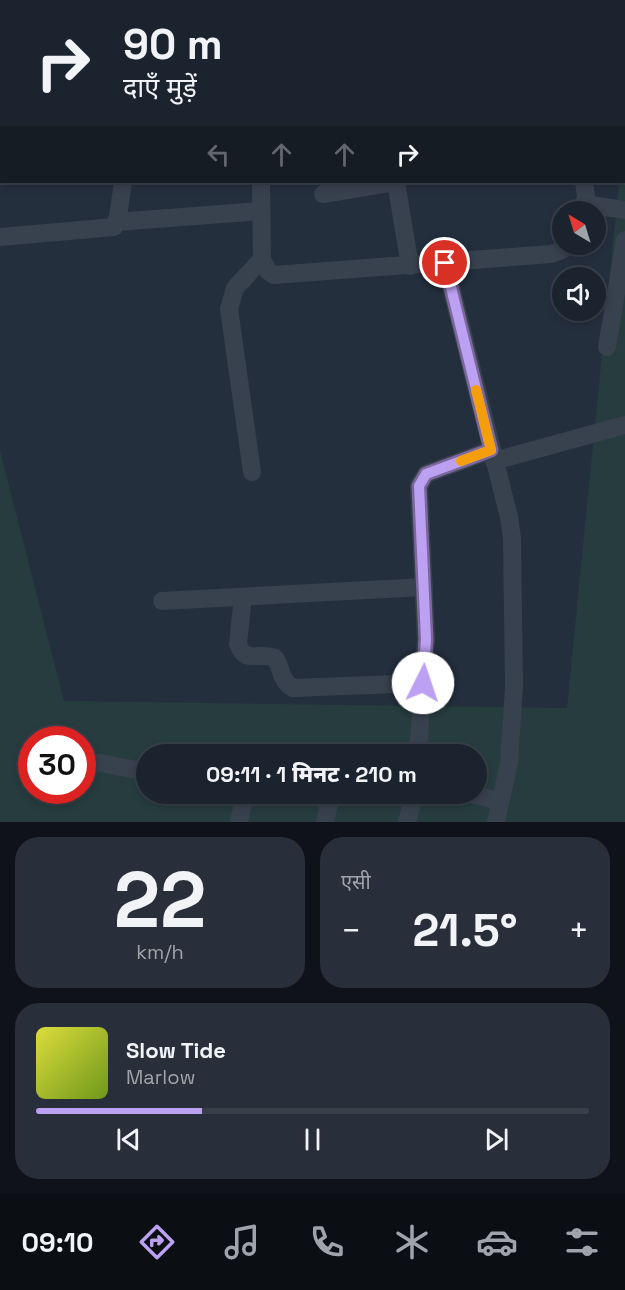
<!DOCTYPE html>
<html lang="hi">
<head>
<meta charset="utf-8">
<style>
  :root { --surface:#1b232e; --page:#282f3a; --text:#f1f3f6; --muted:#a0a4aa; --line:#39404a; --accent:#bca0f2 }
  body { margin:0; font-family:"Space Grotesk","Noto Sans Devanagari",sans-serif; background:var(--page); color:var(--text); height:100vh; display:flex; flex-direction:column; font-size:22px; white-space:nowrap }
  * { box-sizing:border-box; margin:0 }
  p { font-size:20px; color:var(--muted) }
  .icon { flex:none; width:33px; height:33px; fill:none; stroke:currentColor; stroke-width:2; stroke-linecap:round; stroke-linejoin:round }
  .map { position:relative; height:822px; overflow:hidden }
  .sheet { display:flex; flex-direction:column; gap:15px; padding:15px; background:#0f1319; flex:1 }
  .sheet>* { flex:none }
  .top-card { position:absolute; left:0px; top:0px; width:626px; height:183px; box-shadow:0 3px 9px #0003,0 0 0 2px var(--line); background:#1b232e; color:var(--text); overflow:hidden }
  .needle { width:39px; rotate:322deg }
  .tools { position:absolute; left:552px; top:201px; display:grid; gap:12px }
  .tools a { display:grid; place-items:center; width:54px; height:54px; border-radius:50%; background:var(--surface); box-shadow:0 3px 9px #0003,0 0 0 2px var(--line); font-size:30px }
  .speed { position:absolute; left:18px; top:726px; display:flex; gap:12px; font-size:30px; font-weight:700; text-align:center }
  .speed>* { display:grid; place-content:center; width:78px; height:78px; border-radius:50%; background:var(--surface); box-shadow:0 3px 9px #0003,0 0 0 2px var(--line); line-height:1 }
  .speed .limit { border:9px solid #d22; background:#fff; color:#111 }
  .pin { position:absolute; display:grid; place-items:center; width:51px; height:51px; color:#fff; margin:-26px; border:3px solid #fff; border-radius:50%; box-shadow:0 2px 6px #0007 }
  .me { position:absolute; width:66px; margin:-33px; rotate:4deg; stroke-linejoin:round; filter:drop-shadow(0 0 4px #0008) }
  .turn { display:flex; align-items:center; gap:21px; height:126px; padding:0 24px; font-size:27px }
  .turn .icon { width:78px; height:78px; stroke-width:2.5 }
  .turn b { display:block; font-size:42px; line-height:51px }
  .lanes { display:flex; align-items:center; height:57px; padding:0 24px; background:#0003; justify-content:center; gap:30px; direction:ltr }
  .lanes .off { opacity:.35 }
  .big { font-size:45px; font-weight:800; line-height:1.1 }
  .sheet .card { flex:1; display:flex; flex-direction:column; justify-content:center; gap:9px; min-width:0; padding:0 21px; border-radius:24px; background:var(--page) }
  .sheet .dial { align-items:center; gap:0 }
  .dial b { font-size:78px; line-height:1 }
  .song { display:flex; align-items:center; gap:18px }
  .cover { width:72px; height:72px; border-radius:9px; background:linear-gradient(135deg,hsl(60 70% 55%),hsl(80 70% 35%)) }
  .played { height:6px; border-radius:3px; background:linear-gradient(90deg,var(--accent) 30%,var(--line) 30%) }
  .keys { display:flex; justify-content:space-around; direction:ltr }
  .heat { display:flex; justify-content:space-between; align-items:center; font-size:33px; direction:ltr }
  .sheet .tiles { flex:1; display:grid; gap:15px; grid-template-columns:1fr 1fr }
  .card:last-child { grid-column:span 2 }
  .trip { position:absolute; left:136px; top:744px; width:351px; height:60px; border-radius:30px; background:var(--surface); box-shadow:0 3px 9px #0003,0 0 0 2px var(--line); font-weight:800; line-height:60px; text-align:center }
  .tab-bar { display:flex; height:96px; justify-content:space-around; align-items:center; background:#0b0e12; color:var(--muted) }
  .tab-bar .icon { width:42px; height:42px }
  .tab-bar .current { color:var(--accent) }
  .tab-bar b { font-size:27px; color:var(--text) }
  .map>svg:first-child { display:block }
  .green { fill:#263c3f; fill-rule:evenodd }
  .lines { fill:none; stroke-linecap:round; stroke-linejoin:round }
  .street { stroke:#38414e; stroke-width:18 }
  .route-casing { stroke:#7a689d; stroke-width:15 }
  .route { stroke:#bca0f2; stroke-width:10 }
  .slow { stroke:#f59e0b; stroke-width:10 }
</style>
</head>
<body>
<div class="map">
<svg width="625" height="822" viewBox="0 0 625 822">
  <rect width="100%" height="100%" fill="#242f3e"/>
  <!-- green -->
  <path class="green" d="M625,117V822H0V451L64,701L567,708L619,182H624ZM32,740H82V790H32ZM147,754H477V794H147Z"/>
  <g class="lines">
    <!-- street -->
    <g class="street">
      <polyline points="369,0 369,2"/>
      <polyline points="141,2 145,0 145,2"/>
      <polyline points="186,2 186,0"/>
      <polyline points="272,2 272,0"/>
      <polyline points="550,2 551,0"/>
      <polyline points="0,43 2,42"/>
      <polyline points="0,78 2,77"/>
      <polyline points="624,133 625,133"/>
      <polyline points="0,154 2,154"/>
      <polyline points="261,182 262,259 268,271 274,275 551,254 562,250 570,244"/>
      <polyline points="396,182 410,266"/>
      <polyline points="323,194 395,182"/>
      <polyline points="584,204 625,210"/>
      <polyline points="583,212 586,196 584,182"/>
      <polyline points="116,222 261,211"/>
      <polyline points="0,237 114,227 118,217 123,182"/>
      <polyline points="445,263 509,517 512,538 514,687 509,763 496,822"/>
      <polyline points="607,347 625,240"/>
      <polyline points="494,461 625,425"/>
      <polyline points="252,472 229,309 235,288 262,259"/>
      <path d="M243,597L238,644C245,665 259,651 275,658C282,668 280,681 293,688L423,683"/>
      <polyline points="162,601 424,587"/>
      <polyline points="255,754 270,751 289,754"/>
      <polyline points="418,754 426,639 419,486 426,474 491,450"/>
      <polyline points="100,763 147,772"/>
      <polyline points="470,794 500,801"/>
      <polyline points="239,822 245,794"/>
      <polyline points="325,822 331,794"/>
      <polyline points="407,822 414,794"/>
    </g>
  </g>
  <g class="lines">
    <defs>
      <polyline id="route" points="423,683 426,639 419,486 426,474 491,450 445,263"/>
    </defs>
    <!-- route casing -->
    <use href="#route" class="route-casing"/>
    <!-- route -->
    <use href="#route" class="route"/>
    <!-- slow -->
    <polyline class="slow" points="461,461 491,450 476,390"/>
  </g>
</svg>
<div class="tools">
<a><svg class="needle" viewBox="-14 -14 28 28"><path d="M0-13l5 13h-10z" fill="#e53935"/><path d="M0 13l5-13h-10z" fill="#a0a4aa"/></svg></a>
<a><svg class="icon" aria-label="sound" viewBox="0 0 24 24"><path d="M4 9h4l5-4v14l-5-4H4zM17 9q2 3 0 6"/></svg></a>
</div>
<div class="speed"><div class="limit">30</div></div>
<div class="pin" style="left:445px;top:263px;background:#d93025"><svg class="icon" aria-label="arrive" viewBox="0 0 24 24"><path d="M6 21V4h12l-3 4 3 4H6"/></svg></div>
<svg class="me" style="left:423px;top:683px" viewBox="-20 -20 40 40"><circle r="19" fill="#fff"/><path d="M0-13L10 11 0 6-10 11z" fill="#bca0f2"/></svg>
<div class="trip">09:11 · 1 मिनट · 210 m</div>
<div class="top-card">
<div class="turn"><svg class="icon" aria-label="right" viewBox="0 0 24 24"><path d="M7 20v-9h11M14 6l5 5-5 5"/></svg><div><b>90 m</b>दाएँ मुड़ें</div></div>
<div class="lanes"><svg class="icon off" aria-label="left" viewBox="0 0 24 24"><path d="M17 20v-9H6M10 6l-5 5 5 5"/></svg><svg class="icon off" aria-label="ahead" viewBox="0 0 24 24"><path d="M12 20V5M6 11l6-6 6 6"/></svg><svg class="icon off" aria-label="ahead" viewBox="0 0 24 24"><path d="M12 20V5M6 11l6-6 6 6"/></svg><svg class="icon" aria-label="right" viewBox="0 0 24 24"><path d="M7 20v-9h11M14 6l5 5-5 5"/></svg></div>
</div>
</div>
<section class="sheet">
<div class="tiles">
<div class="card dial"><b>22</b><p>km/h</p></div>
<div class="card"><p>एसी</p>
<div class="heat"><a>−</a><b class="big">21.5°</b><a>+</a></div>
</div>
<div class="card">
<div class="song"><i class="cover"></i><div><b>Slow Tide</b><p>Marlow</p></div></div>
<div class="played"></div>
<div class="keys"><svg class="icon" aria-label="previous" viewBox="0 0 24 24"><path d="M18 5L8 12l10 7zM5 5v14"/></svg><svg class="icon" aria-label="pause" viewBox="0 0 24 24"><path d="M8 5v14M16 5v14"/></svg><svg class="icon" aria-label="next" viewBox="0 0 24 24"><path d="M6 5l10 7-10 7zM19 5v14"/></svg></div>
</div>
</div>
</section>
<nav class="tab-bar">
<b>09:10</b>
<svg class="icon current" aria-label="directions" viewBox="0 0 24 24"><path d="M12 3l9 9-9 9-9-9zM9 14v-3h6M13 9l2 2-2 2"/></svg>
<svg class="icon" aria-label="music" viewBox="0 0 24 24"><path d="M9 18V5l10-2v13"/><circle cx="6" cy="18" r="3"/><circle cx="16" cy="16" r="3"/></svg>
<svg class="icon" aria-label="phone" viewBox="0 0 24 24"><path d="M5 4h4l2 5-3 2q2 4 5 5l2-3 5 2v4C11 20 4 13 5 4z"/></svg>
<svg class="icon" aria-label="climate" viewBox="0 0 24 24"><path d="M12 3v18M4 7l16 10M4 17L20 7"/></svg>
<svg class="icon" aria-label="car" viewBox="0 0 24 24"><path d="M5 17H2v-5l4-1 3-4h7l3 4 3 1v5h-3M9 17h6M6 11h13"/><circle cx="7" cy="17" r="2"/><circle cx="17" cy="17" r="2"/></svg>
<svg class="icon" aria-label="filters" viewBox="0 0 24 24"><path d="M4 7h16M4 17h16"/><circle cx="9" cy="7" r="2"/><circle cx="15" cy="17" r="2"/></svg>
</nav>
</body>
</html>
